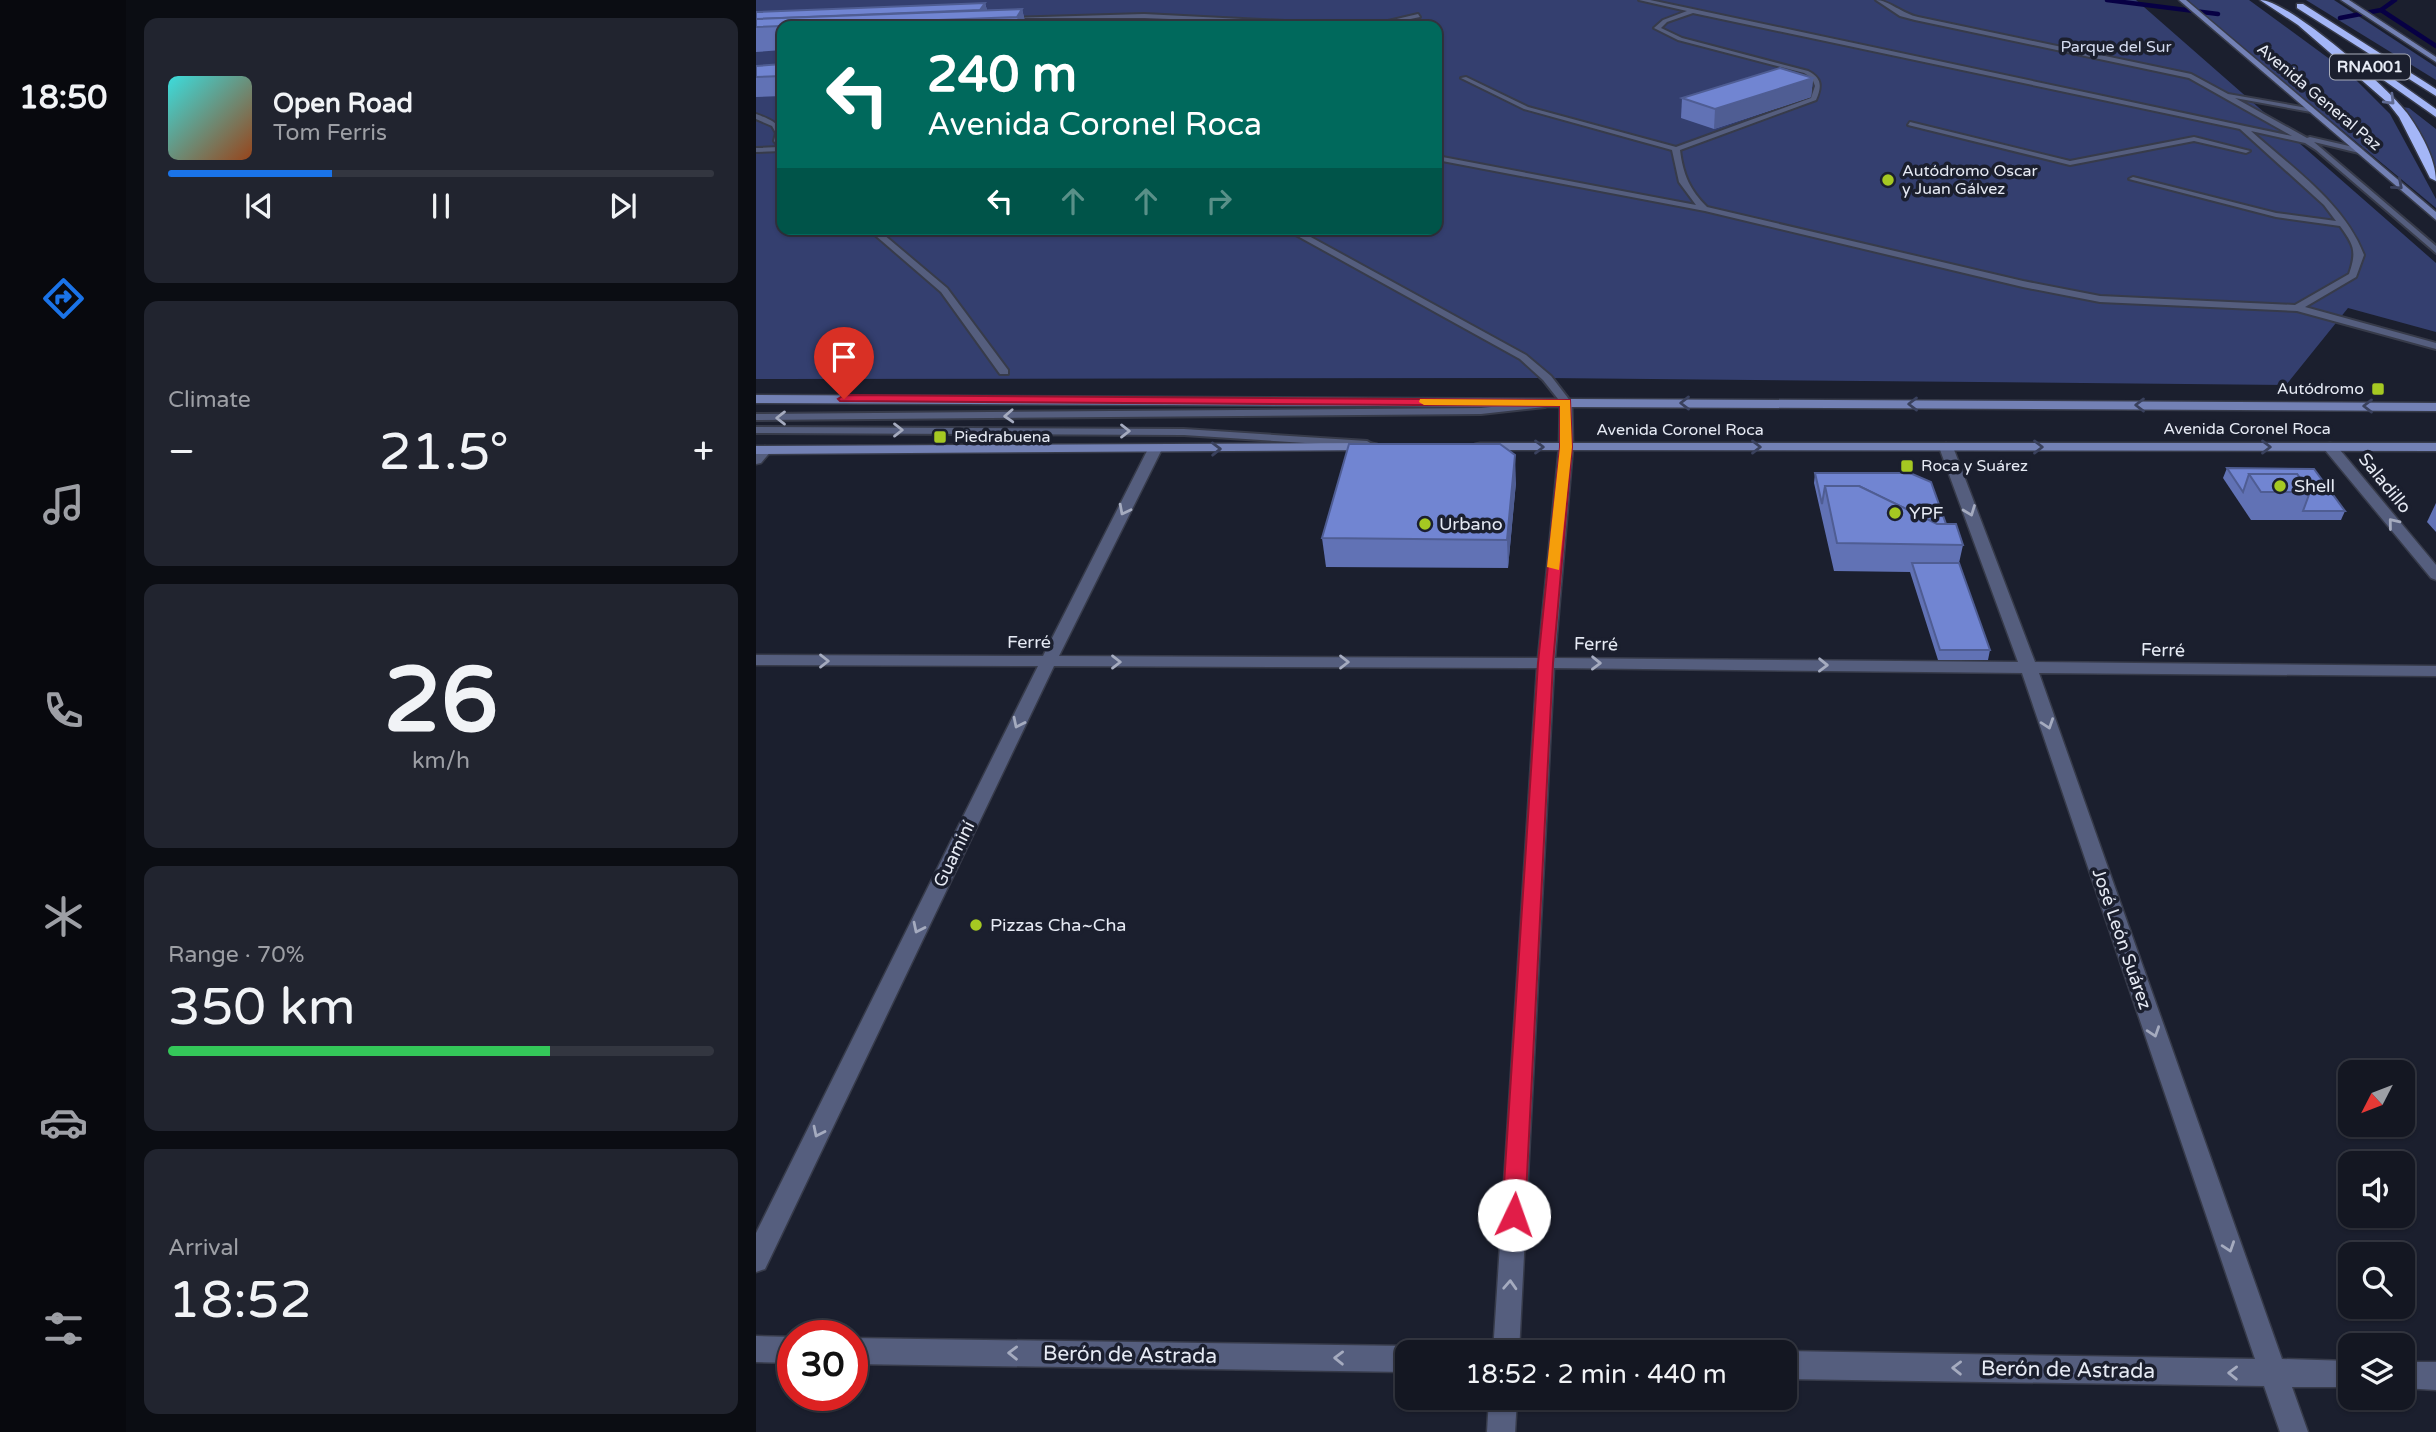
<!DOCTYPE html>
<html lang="en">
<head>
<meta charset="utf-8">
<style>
  :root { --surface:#141722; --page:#21242f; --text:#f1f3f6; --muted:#9d9fa5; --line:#333640; --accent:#1a73e8 }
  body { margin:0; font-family:"Varela Round",sans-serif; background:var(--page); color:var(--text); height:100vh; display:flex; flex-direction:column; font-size:26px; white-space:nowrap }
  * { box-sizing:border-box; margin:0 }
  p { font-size:23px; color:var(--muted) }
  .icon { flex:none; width:38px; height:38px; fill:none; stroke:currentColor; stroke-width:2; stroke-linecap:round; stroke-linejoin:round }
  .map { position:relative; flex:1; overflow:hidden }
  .details { display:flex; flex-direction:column; gap:18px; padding:18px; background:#0b0d13; width:630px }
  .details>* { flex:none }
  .top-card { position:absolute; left:21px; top:21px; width:665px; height:214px; border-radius:14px; box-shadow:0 2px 5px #0004,0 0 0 2px var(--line); background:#00695c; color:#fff; overflow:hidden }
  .needle { width:46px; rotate:228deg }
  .controls { position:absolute; left:1582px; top:1060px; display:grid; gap:14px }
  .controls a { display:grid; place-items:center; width:77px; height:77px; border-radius:14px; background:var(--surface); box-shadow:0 2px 5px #0004,0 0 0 2px var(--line); font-size:35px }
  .speed { position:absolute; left:21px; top:1320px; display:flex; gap:14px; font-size:35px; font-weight:700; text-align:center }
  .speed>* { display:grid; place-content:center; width:91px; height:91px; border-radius:50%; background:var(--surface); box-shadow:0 2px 5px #0004,0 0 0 2px var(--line); line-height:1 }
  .speed .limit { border:10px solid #d22; background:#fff; color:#111 }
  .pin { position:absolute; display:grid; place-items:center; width:60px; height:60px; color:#fff; margin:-72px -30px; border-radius:50% 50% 50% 0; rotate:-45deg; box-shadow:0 0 7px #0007 }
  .pin .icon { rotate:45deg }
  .me { position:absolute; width:77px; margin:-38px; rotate:3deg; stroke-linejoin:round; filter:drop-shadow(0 0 5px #0008) }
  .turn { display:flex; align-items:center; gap:24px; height:147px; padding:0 35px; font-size:32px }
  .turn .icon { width:91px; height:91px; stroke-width:2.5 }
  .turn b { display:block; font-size:49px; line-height:60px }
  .lanes { display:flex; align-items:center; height:66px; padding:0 35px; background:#0003; justify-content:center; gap:35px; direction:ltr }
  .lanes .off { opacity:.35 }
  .big { font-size:52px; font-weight:600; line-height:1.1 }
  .details .tile { flex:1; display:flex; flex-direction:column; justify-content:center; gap:10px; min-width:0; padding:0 24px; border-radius:14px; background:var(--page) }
  .details .dial { align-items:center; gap:0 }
  .dial b { font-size:91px; line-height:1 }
  .song { display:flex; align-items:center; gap:21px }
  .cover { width:84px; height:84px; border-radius:10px; background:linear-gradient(135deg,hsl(180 70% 55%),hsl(20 70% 35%)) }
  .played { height:7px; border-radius:4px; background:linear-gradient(90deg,var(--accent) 30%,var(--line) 30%) }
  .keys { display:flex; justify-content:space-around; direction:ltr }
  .heat { display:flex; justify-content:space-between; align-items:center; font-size:38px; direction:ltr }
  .charge { height:10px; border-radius:5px; background:linear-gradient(90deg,#34c759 70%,var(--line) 0) }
  .trip { position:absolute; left:639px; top:1340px; width:402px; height:70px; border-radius:14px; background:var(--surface); box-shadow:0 2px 5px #0004,0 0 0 2px var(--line); font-weight:600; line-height:70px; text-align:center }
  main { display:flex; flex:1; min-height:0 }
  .menu { display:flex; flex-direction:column; width:126px; justify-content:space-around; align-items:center; background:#08090e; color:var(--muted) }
  .menu .icon { width:49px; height:49px }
  .menu .active { color:var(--accent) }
  .menu b { font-size:32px; color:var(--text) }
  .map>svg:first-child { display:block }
  .green { fill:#343f6f; fill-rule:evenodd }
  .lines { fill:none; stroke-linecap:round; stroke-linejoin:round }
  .stream { stroke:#070044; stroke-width:4.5 }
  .lane-casing { stroke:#373b4a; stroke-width:4 }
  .street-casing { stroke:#373b4a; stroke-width:3 }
  .secondary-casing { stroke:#373b4a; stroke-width:3 }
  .highway-casing { stroke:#373b4a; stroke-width:3 }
  .lane { fill:#555e7e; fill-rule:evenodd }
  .street { fill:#555e7e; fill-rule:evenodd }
  .secondary { fill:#7381b5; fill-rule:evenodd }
  .highway { fill:#a4b6f7; fill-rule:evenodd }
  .wall { fill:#6172b5 }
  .shaded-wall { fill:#4f5d93 }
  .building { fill:#7185d2; stroke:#4f5d93; stroke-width:2 }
  .oneway { stroke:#606a92 }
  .oneway2 { stroke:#3a415d }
  .oneway3 { stroke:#a5abbf }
  .route { fill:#e11d48; stroke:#92132f; stroke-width:2 }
  .slow { fill:#f59e0b }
  .poi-dot { fill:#a5c822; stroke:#1b1f2e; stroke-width:2.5 }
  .labels { text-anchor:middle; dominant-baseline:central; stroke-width:7; stroke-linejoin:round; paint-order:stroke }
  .far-park-label { font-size:16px; fill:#d5dcf1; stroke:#1b1f2e }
  .shield { fill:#1b1f2e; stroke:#a9adb9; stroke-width:2 }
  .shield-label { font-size:16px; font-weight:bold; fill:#e6eaf4 }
  .far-street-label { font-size:16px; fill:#e6eaf4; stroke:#1b1f2e }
  .far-poi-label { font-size:16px; fill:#e6eaf4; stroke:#1b1f2e; text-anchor:start }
  .street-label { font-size:18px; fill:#e6eaf4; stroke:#1b1f2e }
  .poi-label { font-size:18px; fill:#e6eaf4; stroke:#1b1f2e; text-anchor:start }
  .near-street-label { font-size:21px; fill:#e6eaf4; stroke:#1b1f2e }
</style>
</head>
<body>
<main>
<nav class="menu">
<b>18:50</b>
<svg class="icon active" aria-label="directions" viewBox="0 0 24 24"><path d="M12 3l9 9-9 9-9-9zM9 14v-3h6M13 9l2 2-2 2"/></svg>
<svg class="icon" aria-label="music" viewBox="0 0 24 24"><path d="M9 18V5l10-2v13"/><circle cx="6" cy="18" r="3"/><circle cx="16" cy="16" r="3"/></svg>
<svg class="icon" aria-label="phone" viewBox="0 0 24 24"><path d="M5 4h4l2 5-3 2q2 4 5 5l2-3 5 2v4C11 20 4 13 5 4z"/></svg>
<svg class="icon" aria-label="climate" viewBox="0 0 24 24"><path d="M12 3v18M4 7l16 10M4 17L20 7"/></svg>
<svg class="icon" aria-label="car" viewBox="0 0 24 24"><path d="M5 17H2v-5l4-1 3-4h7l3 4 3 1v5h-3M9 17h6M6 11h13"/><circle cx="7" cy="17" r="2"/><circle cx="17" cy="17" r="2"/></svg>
<svg class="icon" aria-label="filters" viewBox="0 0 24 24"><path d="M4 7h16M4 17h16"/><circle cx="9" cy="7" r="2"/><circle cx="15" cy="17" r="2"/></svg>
</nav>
<section class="details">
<div class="tile">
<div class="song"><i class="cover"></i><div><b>Open Road</b><p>Tom Ferris</p></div></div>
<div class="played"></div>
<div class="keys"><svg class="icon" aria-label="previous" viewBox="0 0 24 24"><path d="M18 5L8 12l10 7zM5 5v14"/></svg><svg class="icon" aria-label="pause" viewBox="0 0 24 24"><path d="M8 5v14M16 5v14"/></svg><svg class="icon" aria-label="next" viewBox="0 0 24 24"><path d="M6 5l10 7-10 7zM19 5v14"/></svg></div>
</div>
<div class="tile"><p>Climate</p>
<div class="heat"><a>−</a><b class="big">21.5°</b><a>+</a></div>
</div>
<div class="tile dial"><b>26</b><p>km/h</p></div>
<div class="tile"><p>Range · 70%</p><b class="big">350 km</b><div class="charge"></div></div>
<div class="tile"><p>Arrival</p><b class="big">18:52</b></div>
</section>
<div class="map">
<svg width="1680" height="1432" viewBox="0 0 1680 1432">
  <rect width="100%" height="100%" fill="#1b1f2e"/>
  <!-- green -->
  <g class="green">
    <path d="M0,0H1380L1680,263V332L1592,308L1530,385L791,378L0,379ZM26,26H681V229H26Z"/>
    <polygon points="1429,0 1493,0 1594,74 1634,114 1680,199 1680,208"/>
    <polygon points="1550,0 1578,0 1680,67 1680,80"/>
    <polygon points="1646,107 1653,108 1680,129 1680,168 1658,123"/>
  </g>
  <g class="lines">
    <!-- stream -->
    <g class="stream">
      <polyline points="1351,0 1462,14"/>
      <polyline points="1625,10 1680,46"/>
      <polyline points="1584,18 1625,10 1639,0"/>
    </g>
    <defs>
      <g id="lane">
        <path d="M883,0H894L1536,136L1433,78L1159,20L1144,16L1120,0C1132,0 1147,14 1162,17L1435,74L1472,94L1557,109L1555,112L1479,98L1551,138L1554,137L1606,149V153H1603L1558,142L1680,246V253L1560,150L1549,143L1495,131C1536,168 1588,203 1608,255L1600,277L1549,307L1680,343V349L1541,311L1344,302L1267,287L949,211L681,160V156L940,205L923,182L916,150L768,109L705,78L710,77L772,107L920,147L1055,98L1059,86L1056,78L1048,73L922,40L898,28L907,20L931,11ZM937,13L1484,129L1568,205L1580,221L1520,213L1377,177L1373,179L1520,217L1584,226C1598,245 1601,251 1593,274L1539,305L1344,296L1267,281L951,207C934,190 927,175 924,150L1060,100C1066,86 1066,78 1052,71L926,38L905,28L911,22Z"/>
        <polygon points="388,14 588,24 591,26 388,18 247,18"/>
        <polygon points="662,14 664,17 621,26 611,26"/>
        <path d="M0,114C24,123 26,126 26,151L0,152V148L23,147L18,141L20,133L16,126L0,119Z"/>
        <polygon points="1154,122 1314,161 1438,137 1494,151 1490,153 1438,141 1314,165 1152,125"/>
        <polygon points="112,229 121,229 191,288 252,370 252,374 244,374 185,292"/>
        <polygon points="529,229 540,229 770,355 795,376 815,402 810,405 806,404 787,380 764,359"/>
        <polygon points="785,402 789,403 789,407 725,414 0,420 0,414 725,408"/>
        <polygon points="0,427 428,429 611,441 616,444 611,447 428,435 0,433"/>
      </g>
      <g id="street">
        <polygon points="810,398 816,402 817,447 799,658 1262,662 1183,447 1190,443 1197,447 1279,662 1680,666 1680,676 1283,673 1526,1359 1594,1361 1594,1387 1536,1387 1552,1432 1524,1432 1508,1386 1029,1379 1029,1353 1026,1353 1029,1351 1499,1359 1266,673 798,668 763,1353 737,1353 781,668 298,666 9,1269 0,1272 0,1233 282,666 0,665 0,655 287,656 392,449 399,445 406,449 303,656 782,658 803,447 804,402"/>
        <polygon points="1574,443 1579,444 1680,565 1680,580 1675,578 1569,450 1569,444"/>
        <polygon points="9,446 16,450 5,463 0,464 0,452"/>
        <polygon points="0,1336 37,1337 37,1363 0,1362"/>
        <polygon points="96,1338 651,1346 662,1353 651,1353 651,1372 96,1364"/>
        <polygon points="1647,1362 1680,1362 1680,1390 1647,1388"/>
        <polygon points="733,1398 761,1398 759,1432 731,1432"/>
      </g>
      <g id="secondary">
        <polygon points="1423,0 1430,0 1680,212 1680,220"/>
        <polygon points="1585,0 1593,0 1680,57 1680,62"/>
        <polygon points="0,395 1680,403 1680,411 0,403"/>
        <polygon points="616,443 621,444 621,450 0,454 0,446"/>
        <polygon points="724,443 1680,443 1680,451 719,450 719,444"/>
      </g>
      <g id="highway">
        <path d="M1504,0C1532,0 1632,87 1651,113C1664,131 1680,159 1680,181L1674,178L1643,117L1632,103L1542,25Z"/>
        <polygon points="1541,4 1547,4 1680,89 1680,96 1541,8"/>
        <polygon points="1616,68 1622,68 1680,109 1680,117 1616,72"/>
      </g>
    </defs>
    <!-- lane casing -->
    <use href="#lane" class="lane-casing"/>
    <!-- street casing -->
    <use href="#street" class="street-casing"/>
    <!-- secondary casing -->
    <use href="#secondary" class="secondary-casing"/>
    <!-- highway casing -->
    <use href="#highway" class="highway-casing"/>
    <!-- lane -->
    <use href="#lane" class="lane"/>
    <!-- street -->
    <use href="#street" class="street"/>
    <!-- secondary -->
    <use href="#secondary" class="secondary"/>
    <!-- highway -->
    <use href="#highway" class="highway"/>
  </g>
  <!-- wall -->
  <g class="wall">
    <polygon points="229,3 231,10 266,9 270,26 26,26 26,50 0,52 0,12"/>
    <polygon points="26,64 26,96 0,97 0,66"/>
    <polygon points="1057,78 1055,97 958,129 925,118 926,98"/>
    <polygon points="1471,468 1558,469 1589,511 1585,520 1495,520 1467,478"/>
    <polygon points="1059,473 1190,524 1207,545 1203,563 1234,650 1232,660 1182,660 1154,572 1078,571 1058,483"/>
    <polygon points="760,482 752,568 570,567 566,538"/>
    <polygon points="1680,503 1680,532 1671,522"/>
  </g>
  <!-- shaded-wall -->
  <g class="shaded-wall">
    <polygon points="229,3 233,18 223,11"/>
    <polygon points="266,9 270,26 263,26 261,17"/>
    <polygon points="1057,78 1055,97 958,129 959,109"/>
    <polygon points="759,455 760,482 752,568 751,540"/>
  </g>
  <!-- building -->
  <g class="building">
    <polygon points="229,3 224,10 0,19 0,12"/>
    <polygon points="266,9 261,17 0,27 0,19"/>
    <polygon points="26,64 26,76 0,77 0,66"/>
    <polygon points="1024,68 1057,78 959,109 926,98"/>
    <polygon points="593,444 744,444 759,455 751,540 566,538"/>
    <polygon points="1471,468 1558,469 1589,511 1547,511 1554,492 1541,474 1493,474 1487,492"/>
    <polygon points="1059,473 1154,473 1175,482 1190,524 1181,524 1103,486 1069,486 1066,504"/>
    <polygon points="1493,474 1541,474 1554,492 1505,492"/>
    <polygon points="1069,486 1103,486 1181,524 1200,524 1207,545 1081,543"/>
    <polygon points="1156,563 1203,563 1234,650 1184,650"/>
  </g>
  <!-- one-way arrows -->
  <defs><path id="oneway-chevron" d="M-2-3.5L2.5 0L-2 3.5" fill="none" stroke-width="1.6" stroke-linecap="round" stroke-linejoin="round" transform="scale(1.75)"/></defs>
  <use class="oneway" href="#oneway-chevron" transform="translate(1634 100) rotate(45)"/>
  <g class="oneway2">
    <use href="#oneway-chevron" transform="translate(1642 185) rotate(41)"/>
    <use href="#oneway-chevron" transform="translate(929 403) rotate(-180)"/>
    <use href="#oneway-chevron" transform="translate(1157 404) rotate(-180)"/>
    <use href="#oneway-chevron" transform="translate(1384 405) rotate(-180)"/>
    <use href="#oneway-chevron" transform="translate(1612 406) rotate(-180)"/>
    <use href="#oneway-chevron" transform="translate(783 447)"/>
    <use href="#oneway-chevron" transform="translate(1000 447)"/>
    <use href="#oneway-chevron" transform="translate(1282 447)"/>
    <use href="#oneway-chevron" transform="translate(1510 447)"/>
    <use href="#oneway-chevron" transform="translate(460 449) rotate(-1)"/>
  </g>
  <g class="oneway3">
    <use href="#oneway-chevron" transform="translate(253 416) rotate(177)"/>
    <use href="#oneway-chevron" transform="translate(25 418) rotate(-180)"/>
    <use href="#oneway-chevron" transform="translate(142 430)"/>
    <use href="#oneway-chevron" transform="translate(369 431)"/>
    <use href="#oneway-chevron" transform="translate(368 510) rotate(117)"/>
    <use href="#oneway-chevron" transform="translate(1214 511) rotate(69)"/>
    <use href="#oneway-chevron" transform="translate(1637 523) rotate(-129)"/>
    <use href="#oneway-chevron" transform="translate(68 661)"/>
    <use href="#oneway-chevron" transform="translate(360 662)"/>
    <use href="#oneway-chevron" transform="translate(588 662)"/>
    <use href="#oneway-chevron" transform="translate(840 663) rotate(1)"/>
    <use href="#oneway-chevron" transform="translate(1067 665) rotate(1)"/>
    <use href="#oneway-chevron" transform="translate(262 723) rotate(116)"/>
    <use href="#oneway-chevron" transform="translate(1292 724) rotate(71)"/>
    <use href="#oneway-chevron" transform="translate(162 928) rotate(116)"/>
    <use href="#oneway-chevron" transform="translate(1398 1032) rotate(71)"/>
    <use href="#oneway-chevron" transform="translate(62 1132) rotate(116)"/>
    <use href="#oneway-chevron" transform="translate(1473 1247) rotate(71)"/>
    <use href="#oneway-chevron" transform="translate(754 1285) rotate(-87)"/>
    <use href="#oneway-chevron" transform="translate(257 1353) rotate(-179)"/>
    <use href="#oneway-chevron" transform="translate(583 1358) rotate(-179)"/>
    <use href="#oneway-chevron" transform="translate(1201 1368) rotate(-179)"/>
    <use href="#oneway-chevron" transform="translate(1477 1373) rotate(-179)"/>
  </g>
  <!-- route -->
  <polygon class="route" points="88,395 814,400 816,447 797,663 769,1215 766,1222 758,1225 750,1222 746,1215 782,663 804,447 804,406 84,401 82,399"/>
  <!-- slow -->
  <polygon class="slow" points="664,399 814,400 816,447 803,570 791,567 804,447 804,406 668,405 663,402"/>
  <!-- markers -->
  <g class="poi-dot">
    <circle cx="1132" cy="180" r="7"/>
    <rect x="1615" y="382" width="14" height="14" rx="3.5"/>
    <rect x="177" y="430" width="14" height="14" rx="3.5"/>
    <rect x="1144" y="459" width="14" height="14" rx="3.5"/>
    <circle cx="1524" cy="486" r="7"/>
    <circle cx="1139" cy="513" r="7"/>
    <circle cx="669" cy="524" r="7"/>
    <circle cx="220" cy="925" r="7"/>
  </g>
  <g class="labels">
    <!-- far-park labels -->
    <g class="far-park-label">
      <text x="1360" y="47">Parque del Sur</text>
    </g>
    <!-- shield labels -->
    <rect class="shield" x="1574" y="54.5" width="80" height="25" rx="5"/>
    <g class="shield-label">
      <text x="1614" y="67">RNA001</text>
    </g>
    <!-- far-street labels -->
    <g class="far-street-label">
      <text transform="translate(1563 97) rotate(40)">Avenida General Paz</text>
      <text x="1491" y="429">Avenida Coronel Roca</text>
      <text x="924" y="430">Avenida Coronel Roca</text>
    </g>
    <!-- far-poi labels -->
    <g class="far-poi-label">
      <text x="1146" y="171">Autódromo Oscar<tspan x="1146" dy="18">y Juan Gálvez</tspan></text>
      <text x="1608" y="389" text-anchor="end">Autódromo</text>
      <text x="198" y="437">Piedrabuena</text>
      <text x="1165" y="466">Roca y Suárez</text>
    </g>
    <!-- street labels -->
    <g class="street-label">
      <text transform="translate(1629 483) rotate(51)">Saladillo</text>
      <text x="273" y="642">Ferré</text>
      <text transform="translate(840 644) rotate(1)">Ferré</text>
      <text transform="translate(1407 650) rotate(1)">Ferré</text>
      <text transform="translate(198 854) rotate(-64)">Guaminí</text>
      <text transform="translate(1366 939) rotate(71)">José León Suárez</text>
    </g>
    <!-- poi labels -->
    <g class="poi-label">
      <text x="1538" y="486">Shell</text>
      <text x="1153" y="513">YPF</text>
      <text x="683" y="524">Urbano</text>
      <text x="234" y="925">Pizzas Cha~Cha</text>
    </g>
    <!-- near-street labels -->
    <g class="near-street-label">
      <text transform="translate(374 1355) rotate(1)">Berón de Astrada</text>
      <text transform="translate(1312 1370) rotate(1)">Berón de Astrada</text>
    </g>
  </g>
</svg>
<div class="controls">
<a><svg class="needle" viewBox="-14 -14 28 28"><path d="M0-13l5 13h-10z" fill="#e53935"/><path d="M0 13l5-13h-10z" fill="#9d9fa5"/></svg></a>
<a><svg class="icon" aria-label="sound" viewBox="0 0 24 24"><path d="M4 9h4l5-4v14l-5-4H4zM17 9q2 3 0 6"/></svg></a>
<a><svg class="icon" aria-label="search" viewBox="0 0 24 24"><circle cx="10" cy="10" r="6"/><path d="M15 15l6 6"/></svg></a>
<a><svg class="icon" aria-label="layers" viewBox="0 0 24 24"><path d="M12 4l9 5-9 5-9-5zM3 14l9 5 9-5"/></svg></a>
</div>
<div class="speed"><div class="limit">30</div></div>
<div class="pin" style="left:88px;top:399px;background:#d93025"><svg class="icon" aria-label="arrive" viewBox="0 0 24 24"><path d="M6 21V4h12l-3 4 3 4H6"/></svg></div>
<svg class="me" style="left:758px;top:1215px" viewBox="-20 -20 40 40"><circle r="19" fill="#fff"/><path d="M0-13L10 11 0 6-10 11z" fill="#e11d48"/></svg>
<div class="trip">18:52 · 2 min · 440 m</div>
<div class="top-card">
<div class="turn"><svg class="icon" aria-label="left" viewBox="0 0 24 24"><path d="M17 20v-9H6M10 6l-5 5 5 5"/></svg><div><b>240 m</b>Avenida Coronel Roca</div></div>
<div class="lanes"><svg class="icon" aria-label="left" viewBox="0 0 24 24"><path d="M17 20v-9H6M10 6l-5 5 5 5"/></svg><svg class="icon off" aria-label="ahead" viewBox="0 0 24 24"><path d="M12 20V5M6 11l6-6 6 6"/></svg><svg class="icon off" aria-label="ahead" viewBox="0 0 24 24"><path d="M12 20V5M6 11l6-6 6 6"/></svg><svg class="icon off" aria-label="right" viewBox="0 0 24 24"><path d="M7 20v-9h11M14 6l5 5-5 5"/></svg></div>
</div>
</div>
</main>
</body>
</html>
